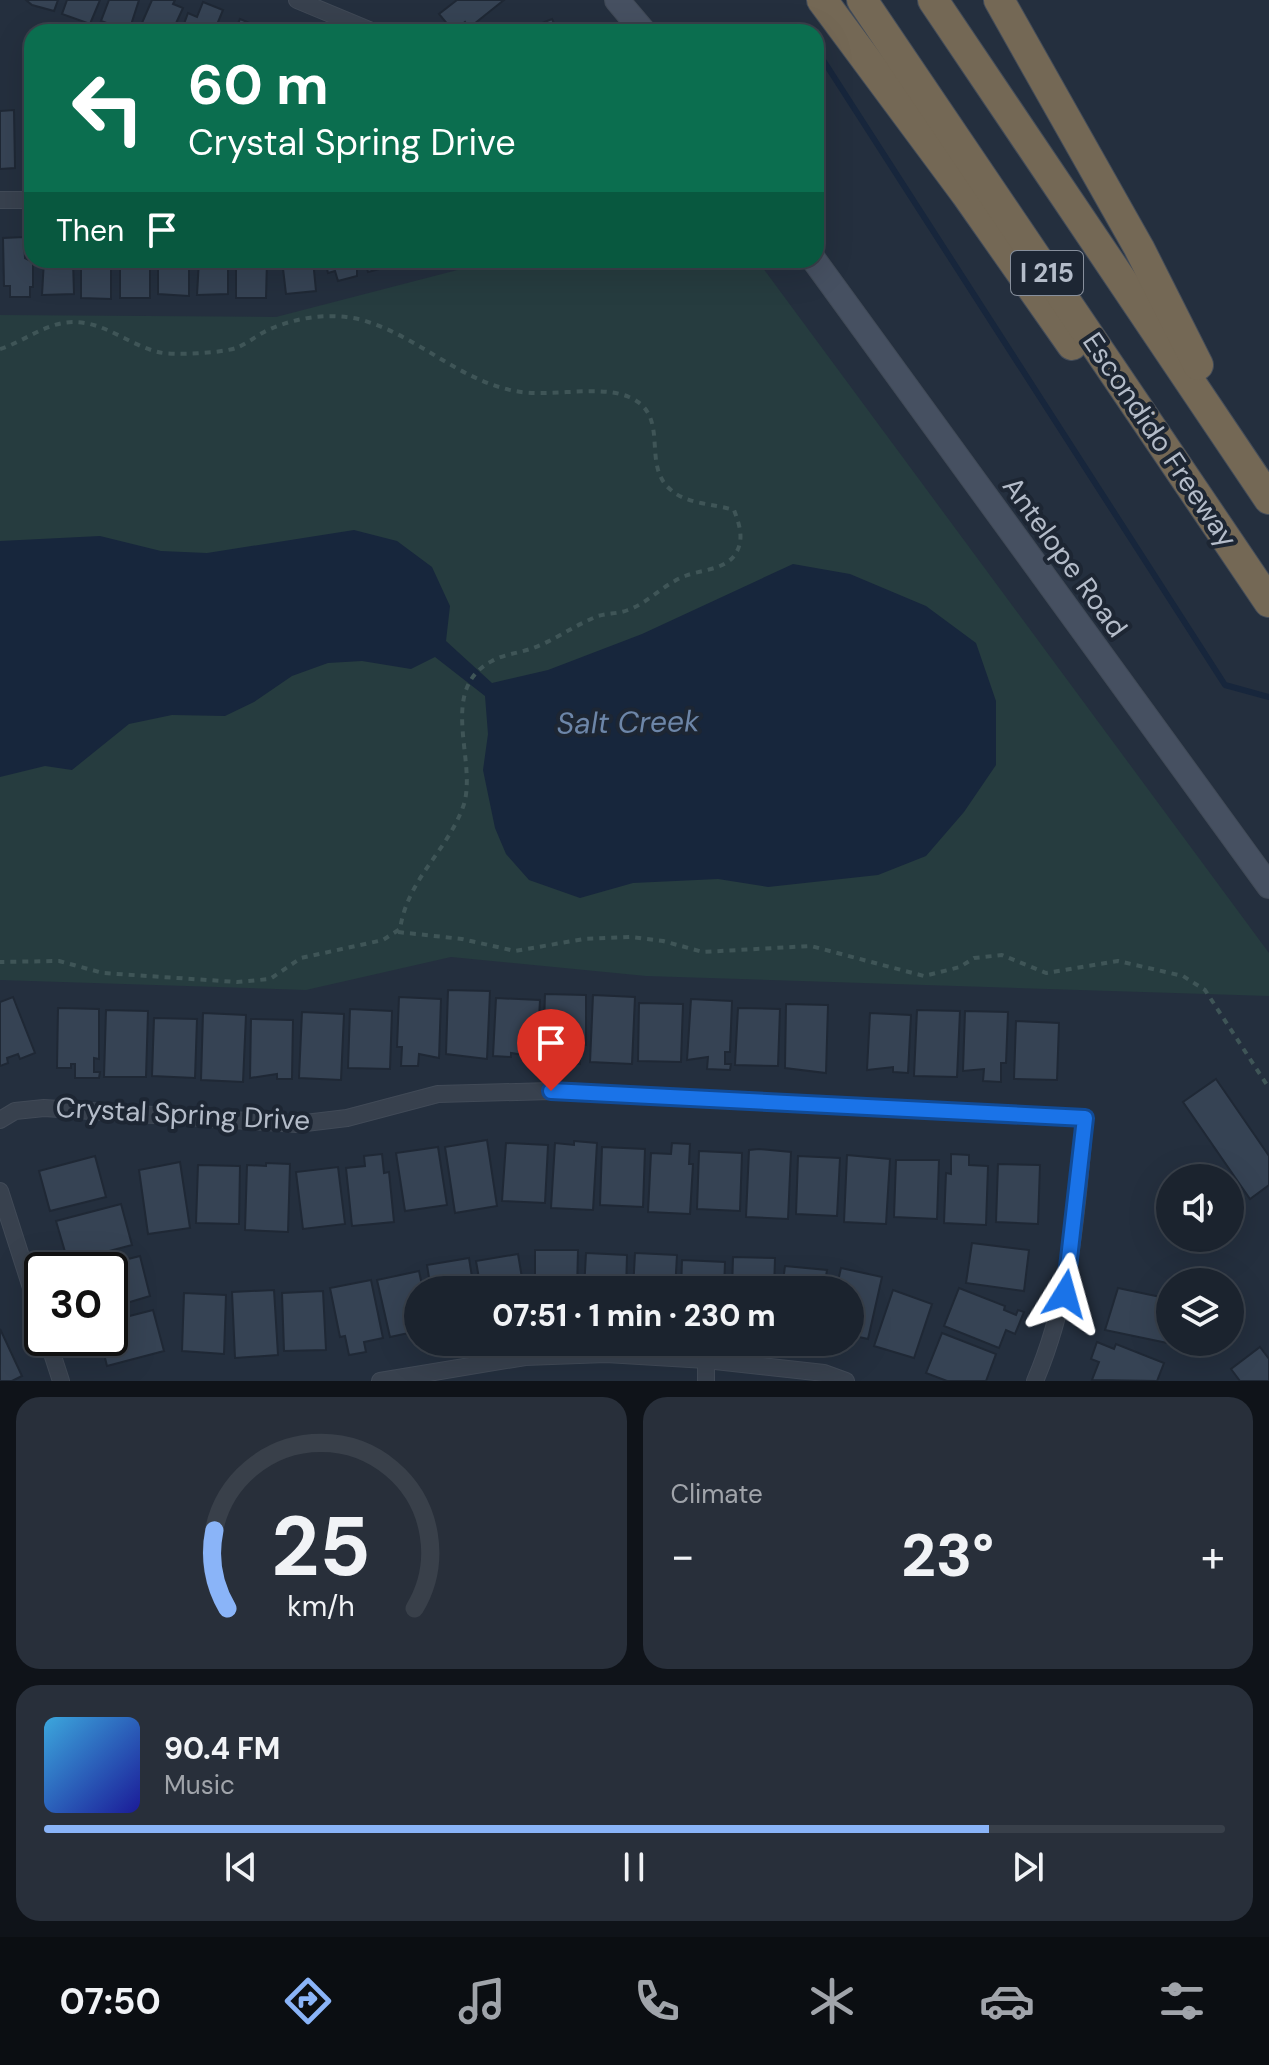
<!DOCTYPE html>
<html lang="en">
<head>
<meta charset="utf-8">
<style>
  :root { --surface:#1b232e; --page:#282f3a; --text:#f1f3f6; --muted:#a0a4aa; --line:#39404a; --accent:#8ab4f8 }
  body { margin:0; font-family:"DM Sans",sans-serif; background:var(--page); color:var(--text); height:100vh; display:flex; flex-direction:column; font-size:30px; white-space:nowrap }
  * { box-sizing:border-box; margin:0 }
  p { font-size:26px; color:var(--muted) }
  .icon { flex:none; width:44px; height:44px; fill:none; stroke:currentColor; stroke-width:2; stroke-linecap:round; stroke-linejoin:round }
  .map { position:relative; height:1381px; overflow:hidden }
  .details { display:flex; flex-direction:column; gap:16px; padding:16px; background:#0f1319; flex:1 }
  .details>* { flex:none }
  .hud { position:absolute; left:24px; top:24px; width:800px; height:244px; border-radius:24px; box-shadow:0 8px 32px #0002,0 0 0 2px var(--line); background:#0b6e4f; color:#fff; overflow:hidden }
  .buttons { position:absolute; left:1156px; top:1164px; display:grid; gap:16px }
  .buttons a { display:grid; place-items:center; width:88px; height:88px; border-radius:50%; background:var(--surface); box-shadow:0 8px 32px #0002,0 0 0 2px var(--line); font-size:40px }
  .speed { position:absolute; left:24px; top:1252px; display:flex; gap:16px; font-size:40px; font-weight:700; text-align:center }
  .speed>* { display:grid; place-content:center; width:104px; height:104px; border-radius:50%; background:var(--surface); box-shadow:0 8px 32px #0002,0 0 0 2px var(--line); line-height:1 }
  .speed .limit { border:4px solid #111; border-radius:12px; background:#fff; color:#111 }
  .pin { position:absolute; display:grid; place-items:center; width:68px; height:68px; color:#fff; margin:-82px -34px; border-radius:50% 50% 50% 0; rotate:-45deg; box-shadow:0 0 8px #0007 }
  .pin .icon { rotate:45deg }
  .me { position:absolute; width:88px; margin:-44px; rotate:8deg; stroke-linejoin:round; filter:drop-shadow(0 0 6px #0008) }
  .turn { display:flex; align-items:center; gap:28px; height:168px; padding:0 32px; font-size:36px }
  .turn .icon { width:104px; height:104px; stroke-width:2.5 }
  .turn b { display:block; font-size:56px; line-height:68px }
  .then { display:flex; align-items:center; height:76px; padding:0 32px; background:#0003; gap:16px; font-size:30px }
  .big { font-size:60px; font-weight:800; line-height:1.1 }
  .details .tile { flex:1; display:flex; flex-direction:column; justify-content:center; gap:12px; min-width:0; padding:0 28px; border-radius:24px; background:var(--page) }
  .details .dial { align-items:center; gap:0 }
  .dial svg { height:208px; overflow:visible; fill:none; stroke:var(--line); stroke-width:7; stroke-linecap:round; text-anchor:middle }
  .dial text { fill:var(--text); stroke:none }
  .song { display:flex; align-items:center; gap:24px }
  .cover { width:96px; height:96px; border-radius:12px; background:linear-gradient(135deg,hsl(200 70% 55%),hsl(240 70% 35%)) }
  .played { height:8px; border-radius:4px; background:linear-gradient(90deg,var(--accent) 80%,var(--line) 80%) }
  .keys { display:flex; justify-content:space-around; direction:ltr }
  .heat { display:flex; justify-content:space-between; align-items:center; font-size:44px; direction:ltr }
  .details .tiles { flex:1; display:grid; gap:16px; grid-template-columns:1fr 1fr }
  .tile:last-child { grid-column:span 2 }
  .trip { position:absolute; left:404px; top:1276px; width:460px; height:80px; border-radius:40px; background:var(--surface); box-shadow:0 8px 32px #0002,0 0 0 2px var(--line); font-weight:800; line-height:80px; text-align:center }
  .tab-bar { display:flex; height:128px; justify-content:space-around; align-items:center; background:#0b0e12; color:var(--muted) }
  .tab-bar .icon { width:56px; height:56px }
  .tab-bar .selected { color:var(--accent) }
  .tab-bar b { font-size:36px; color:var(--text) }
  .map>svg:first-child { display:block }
  .green { fill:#263c3f }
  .water { fill:#17263c }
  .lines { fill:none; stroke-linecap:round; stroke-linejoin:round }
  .stream { stroke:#17263c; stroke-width:6 }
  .building { fill:#364354; stroke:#1f2835; stroke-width:2 }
  .street-casing { stroke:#414a57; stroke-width:18 }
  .secondary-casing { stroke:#414a57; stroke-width:26 }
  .highway-casing { stroke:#434c59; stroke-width:32 }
  .path { stroke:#3f5557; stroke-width:4; stroke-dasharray:6 6; stroke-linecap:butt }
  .street { stroke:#38414e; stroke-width:16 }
  .secondary { stroke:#465061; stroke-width:24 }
  .highway { stroke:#746855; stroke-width:30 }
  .route-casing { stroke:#114b97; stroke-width:20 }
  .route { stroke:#1a73e8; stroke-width:14 }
  .labels { text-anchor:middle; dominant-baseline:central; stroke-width:8; stroke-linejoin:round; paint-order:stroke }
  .shield { fill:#1d2633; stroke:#878f9c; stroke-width:2 }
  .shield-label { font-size:26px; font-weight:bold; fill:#b4bcc9 }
  .street-label { font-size:28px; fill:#b4bcc9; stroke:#1d2633 }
  .water-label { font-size:30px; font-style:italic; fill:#6d86a8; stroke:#1d2633 }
</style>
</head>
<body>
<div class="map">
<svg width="1269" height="1381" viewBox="0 0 1269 1381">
  <rect width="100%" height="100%" fill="#242f3e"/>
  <!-- green -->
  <polygon class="green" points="496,260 757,260 1269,953 1269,996 646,976 451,957 306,990 0,980 0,315 276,317"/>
  <!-- water -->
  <polygon class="water" points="354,530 397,541 432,567 450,606 446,641 492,683 548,670 642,634 793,564 850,574 926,606 976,643 996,701 996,765 964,812 926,856 878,875 768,887 718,879 633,883 580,898 529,880 506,854 495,828 483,770 488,734 485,696 435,657 411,669 362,661 328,663 292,676 254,702 225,716 172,715 129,724 72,770 45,766 0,777 0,541 100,536 161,551 207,553"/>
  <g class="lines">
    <!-- stream -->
    <polyline class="stream" points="816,49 1225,685 1269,697"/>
  </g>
  <!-- building -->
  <g class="building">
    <polygon points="26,0 58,0 54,11 32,5"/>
    <polygon points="67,0 100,0 90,24 62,14"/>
    <polygon points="109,0 139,0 129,31 101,21"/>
    <polygon points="152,0 175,0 173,4 183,8 172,32 138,32"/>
    <polygon points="457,0 504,0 469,28 465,22 453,31 439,14"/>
    <polygon points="203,2 223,10 214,32 181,32 188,13 197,17"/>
    <polygon points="240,19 259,27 257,32 224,32 227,24 236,28"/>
    <polygon points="552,19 558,32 526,32 525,30"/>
    <polygon points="31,101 32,101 32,151 23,151 24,104"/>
    <polygon points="14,110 15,168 0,169 0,111"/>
    <polygon points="24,237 25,258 33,262 33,287 30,287 30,297 10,297 10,286 4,286 3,238"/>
    <polygon points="44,260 73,260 74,294 42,295"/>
    <polygon points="81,260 111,260 111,299 81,298"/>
    <rect x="120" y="260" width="30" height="38"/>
    <polygon points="158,260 189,260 189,296 158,294"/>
    <polygon points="199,260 228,260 228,294 197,295"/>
    <polygon points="236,260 267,260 266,298 236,298"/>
    <polygon points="282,260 313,260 316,291 286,294"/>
    <polygon points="325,260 357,260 357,276 338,281 335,271 328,273"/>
    <polygon points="365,260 397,260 398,264 368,272"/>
    <polygon points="448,990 490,991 487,1059 446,1054"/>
    <polygon points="545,994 586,995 586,1045 580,1045 580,1064 561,1064 562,1051 543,1053"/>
    <polygon points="593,995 635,997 632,1064 590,1062"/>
    <polygon points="13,997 35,1053 20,1059 18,1054 7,1058 8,1063 0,1066 0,1002"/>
    <polygon points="399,997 441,999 439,1058 419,1054 418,1066 401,1066 402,1047 397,1047"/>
    <polygon points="496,998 540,1000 537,1057 511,1053 511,1057 493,1056"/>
    <polygon points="691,999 732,1001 730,1052 725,1052 725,1064 731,1064 730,1070 707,1069 708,1057 687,1060"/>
    <polygon points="639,1003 683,1004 681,1062 638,1061"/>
    <polygon points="786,1004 828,1005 826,1073 785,1068"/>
    <polygon points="58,1008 99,1009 99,1059 94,1058 94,1072 100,1072 99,1078 75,1078 75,1064 71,1064 71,1068 57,1068"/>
    <polygon points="738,1008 780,1009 778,1066 735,1065"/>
    <polygon points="350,1009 392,1011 390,1069 348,1068"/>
    <polygon points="106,1010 148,1011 146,1077 104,1077"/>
    <polygon points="917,1010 960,1011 957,1077 914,1076"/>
    <polygon points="965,1011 1008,1012 1006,1063 1001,1063 1001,1082 983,1081 984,1069 963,1071"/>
    <polygon points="302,1012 344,1014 341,1080 299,1078"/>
    <polygon points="203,1013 246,1015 243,1082 201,1080"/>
    <polygon points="870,1013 911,1015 908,1073 893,1072 893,1067 867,1070"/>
    <polygon points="154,1018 197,1019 195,1078 152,1076"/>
    <polygon points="251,1019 293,1020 292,1079 277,1079 277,1074 250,1078"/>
    <polygon points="1016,1021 1059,1023 1057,1080 1014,1079"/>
    <polygon points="1216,1079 1269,1156 1269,1185 1250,1199 1183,1102"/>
    <polygon points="487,1140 497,1206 455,1213 445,1147"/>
    <polygon points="574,1141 597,1143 593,1210 551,1208 555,1143 574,1145"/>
    <polygon points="506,1143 548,1145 545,1203 502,1201"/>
    <polygon points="672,1143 690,1144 689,1164 693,1164 690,1214 648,1212 651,1153 671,1154"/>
    <polygon points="438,1147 447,1205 405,1211 396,1153"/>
    <polygon points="602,1147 645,1149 643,1207 600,1205"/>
    <polygon points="759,1149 791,1152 788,1219 746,1217 749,1150"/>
    <polygon points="699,1151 742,1153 740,1211 697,1209"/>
    <polygon points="382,1154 384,1173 389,1172 394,1222 352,1226 346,1168 365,1166 364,1156"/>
    <polygon points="951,1154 969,1155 969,1165 988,1166 986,1225 944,1223 946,1173 951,1174"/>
    <polygon points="847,1155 890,1159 886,1224 844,1222"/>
    <polygon points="95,1156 106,1197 50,1211 39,1171"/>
    <polygon points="798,1156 840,1158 837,1216 796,1214"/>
    <polygon points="896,1160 939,1160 937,1219 894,1217"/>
    <polygon points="180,1162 190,1228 148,1234 139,1170"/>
    <polygon points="266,1163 290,1164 288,1232 245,1230 247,1165 266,1166"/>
    <polygon points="998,1164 1040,1165 1038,1224 996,1222"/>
    <polygon points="198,1165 240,1166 239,1224 196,1223"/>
    <polygon points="338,1167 345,1224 303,1229 296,1172"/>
    <polygon points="121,1204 132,1245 68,1262 56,1221"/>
    <polygon points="972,1243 1029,1250 1024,1291 966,1283"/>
    <polygon points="535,1250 578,1250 577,1290 535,1290"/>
    <polygon points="586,1253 627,1255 626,1290 584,1290"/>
    <polygon points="635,1253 677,1255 675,1290 633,1290"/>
    <polygon points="518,1254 524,1290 481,1290 476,1261"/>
    <polygon points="140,1256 150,1296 110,1308 110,1270 85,1270"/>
    <polygon points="733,1257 775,1258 774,1290 732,1290"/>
    <polygon points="469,1258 474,1290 431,1290 427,1265"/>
    <polygon points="682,1260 725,1262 724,1290 681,1290"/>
    <polygon points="785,1266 827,1270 824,1290 782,1290"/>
    <polygon points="841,1268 882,1277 868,1339 850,1335 850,1290 836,1290"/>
    <polygon points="419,1271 423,1290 418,1290 418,1331 390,1337 377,1280"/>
    <polygon points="371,1280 383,1338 364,1342 366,1352 349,1355 345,1336 340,1337 330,1288"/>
    <polygon points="959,1288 1005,1306 1004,1310 1016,1315 1018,1310 1024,1312 1015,1334 1006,1330 999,1348 944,1326"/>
    <polygon points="1118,1288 1170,1299 1172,1344 1105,1330"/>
    <polygon points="274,1290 278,1355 235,1358 232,1292"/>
    <polygon points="893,1290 932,1304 914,1358 874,1346"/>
    <polygon points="323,1291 326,1350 284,1351 282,1293"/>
    <polygon points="184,1293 226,1295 224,1354 182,1351"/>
    <polygon points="153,1310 164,1351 107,1366 100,1338 110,1338 110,1321"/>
    <polygon points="0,1329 22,1376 12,1381 0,1381"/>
    <polygon points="942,1333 996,1354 986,1381 947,1381 926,1373"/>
    <polygon points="1097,1342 1114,1349 1116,1344 1164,1363 1157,1381 1092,1380 1099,1362 1091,1359"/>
    <polygon points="1260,1347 1269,1359 1269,1381 1240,1381 1231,1369"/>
  </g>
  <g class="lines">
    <defs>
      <g id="street">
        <polyline points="297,0 374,32"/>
        <polyline points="0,200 32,200"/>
        <path d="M0,1120L15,1111L44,1108L297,1124L347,1118L438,1094L551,1091L1085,1118C1077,1209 1071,1297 1035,1381"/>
        <polyline points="0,1191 42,1322"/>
        <polyline points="47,1338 61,1381"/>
        <polyline points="380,1381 525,1357 606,1354 706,1360 824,1373 846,1381"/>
        <polyline points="706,1381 706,1360"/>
      </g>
      <g id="secondary">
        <polyline points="617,0 644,32"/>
        <polyline points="814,260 1269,886"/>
      </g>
      <g id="highway">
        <polyline points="822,0 966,194 1072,345"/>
        <polyline points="862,0 1269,602"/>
        <polyline points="933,0 1269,499"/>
        <polyline points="999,0 1139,248 1198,365"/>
      </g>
    </defs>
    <!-- street casing -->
    <use href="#street" class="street-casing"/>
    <!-- secondary casing -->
    <use href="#secondary" class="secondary-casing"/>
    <!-- highway casing -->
    <use href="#highway" class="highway-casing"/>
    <!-- path -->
    <g class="path">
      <path d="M0,349C29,340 51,317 85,323C110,327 133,346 158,352C173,356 221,353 236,348C247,344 257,335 268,330C296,317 332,312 362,320C418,336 458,380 515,391C549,398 599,384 629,397C672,415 640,465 671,490C686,504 715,504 734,510C740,526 745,541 734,556C723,570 700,570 685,576C664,584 648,603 628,610C618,614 607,613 598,616C575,625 555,640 533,648C520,653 504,654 492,661C436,690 479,763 463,807C446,853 408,878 400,929L383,940L301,958L270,979L237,982L103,973L59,961L0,962"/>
      <polyline points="398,932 462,939 515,951 584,939 632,937 663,941 703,952 811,946 924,976 960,967 974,958 1002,955 1046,973 1118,961 1183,976 1205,990 1269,1088"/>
    </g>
    <!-- street -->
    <use href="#street" class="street"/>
    <!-- secondary -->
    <use href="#secondary" class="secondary"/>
    <!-- highway -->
    <use href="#highway" class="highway"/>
  </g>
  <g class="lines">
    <defs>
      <polyline id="route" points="551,1091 1085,1118 1065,1294"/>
    </defs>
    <!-- route casing -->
    <use href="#route" class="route-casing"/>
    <!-- route -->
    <use href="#route" class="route"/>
  </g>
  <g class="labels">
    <!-- shield labels -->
    <rect class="shield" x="1011" y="251" width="72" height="44" rx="6"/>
    <g class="shield-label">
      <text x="1047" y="273">I 215</text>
    </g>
    <!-- street labels -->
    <g class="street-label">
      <text transform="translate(1160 440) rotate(56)">Escondido Freeway</text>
      <text transform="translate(1065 557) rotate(54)">Antelope Road</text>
      <text transform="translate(183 1114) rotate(3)">Crystal Spring Drive</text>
    </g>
    <!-- water labels -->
    <g class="water-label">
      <text transform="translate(628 722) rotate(-1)">Salt Creek</text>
    </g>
  </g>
</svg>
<div class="buttons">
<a><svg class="icon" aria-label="sound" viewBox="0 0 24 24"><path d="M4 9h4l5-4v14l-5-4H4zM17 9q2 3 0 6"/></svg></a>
<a><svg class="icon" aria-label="layers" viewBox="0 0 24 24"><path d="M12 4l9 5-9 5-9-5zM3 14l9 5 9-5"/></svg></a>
</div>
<div class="speed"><div class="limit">30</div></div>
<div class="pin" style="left:551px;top:1091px;background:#d93025"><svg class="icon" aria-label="arrive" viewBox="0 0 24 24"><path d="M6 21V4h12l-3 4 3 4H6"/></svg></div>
<svg class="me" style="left:1065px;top:1294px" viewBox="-20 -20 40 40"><path d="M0-17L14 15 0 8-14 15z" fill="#1a73e8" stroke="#fff" stroke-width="4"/></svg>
<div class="trip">07:51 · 1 min · 230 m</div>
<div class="hud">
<div class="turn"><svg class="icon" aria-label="left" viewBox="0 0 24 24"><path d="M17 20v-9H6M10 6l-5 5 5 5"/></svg><div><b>60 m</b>Crystal Spring Drive</div></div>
<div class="then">Then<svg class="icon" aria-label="arrive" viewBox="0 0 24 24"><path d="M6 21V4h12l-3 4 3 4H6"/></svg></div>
</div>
</div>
<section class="details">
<div class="tiles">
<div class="tile dial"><svg viewBox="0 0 100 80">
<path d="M14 69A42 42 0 1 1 86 69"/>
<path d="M14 69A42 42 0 0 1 9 39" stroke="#8ab4f8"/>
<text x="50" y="56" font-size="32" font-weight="700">25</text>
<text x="50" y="72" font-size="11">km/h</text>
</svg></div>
<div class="tile"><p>Climate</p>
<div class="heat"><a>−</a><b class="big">23°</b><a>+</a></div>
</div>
<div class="tile">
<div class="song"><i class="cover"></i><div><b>90.4 FM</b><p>Music</p></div></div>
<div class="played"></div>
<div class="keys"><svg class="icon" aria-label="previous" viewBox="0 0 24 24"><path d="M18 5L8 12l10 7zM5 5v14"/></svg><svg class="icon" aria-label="pause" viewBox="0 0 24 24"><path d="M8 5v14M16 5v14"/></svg><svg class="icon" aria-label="next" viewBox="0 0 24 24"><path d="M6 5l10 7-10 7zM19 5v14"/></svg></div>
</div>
</div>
</section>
<nav class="tab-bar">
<b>07:50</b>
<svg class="icon selected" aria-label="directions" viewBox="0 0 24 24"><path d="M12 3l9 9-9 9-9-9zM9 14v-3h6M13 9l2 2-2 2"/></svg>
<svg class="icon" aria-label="music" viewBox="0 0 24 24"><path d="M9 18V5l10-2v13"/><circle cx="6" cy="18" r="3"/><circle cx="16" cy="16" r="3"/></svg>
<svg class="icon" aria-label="phone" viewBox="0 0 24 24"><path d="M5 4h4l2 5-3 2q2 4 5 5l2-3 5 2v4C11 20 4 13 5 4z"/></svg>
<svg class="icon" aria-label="climate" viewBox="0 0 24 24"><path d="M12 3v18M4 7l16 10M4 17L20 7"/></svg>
<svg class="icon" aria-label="car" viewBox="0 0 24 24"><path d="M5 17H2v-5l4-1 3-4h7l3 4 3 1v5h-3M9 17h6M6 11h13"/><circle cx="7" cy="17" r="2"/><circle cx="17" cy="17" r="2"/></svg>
<svg class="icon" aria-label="filters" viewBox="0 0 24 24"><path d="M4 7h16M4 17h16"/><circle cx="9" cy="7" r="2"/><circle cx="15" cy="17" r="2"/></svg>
</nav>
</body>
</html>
